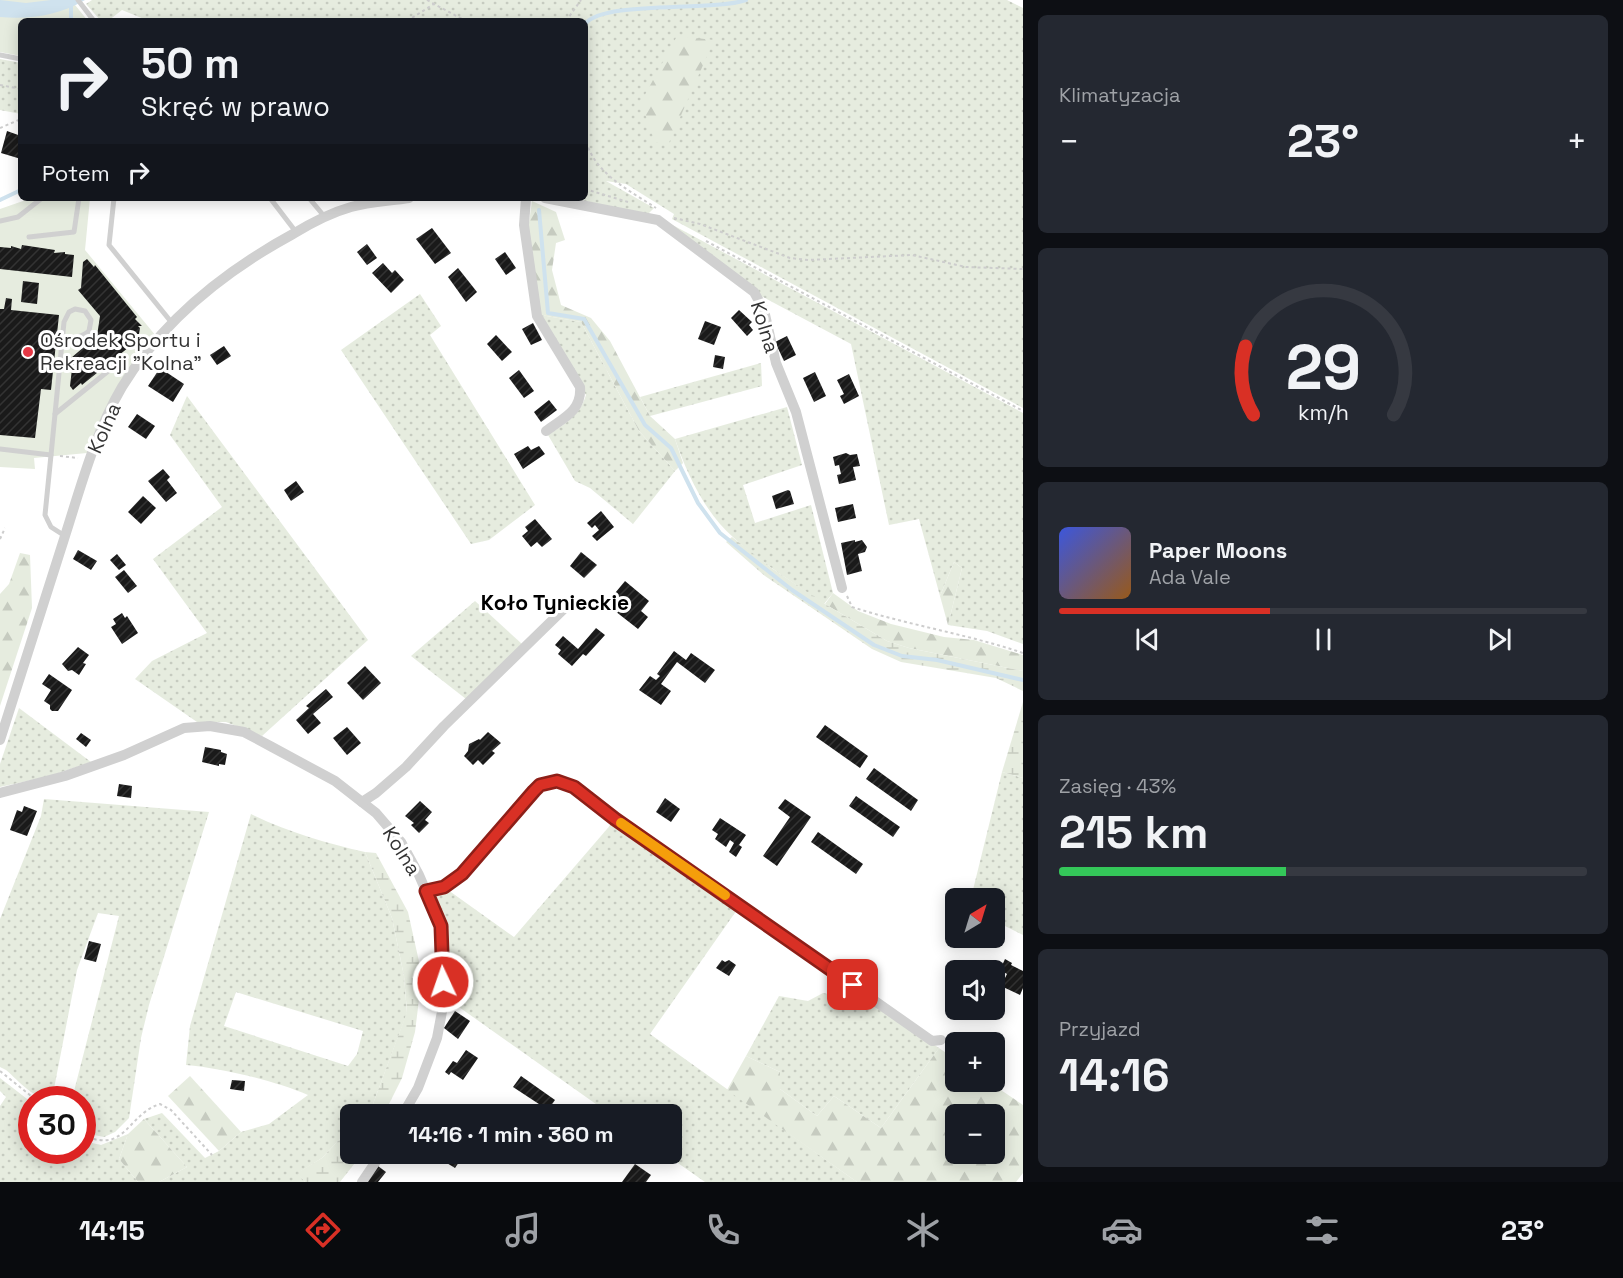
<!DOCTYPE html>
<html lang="pl">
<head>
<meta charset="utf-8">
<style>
  :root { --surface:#171b24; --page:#242831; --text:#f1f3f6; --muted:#9ea1a6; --line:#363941; --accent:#d93025 }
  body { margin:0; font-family:"Space Grotesk",sans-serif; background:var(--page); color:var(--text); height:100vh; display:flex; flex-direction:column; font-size:22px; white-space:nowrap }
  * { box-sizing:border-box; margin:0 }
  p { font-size:20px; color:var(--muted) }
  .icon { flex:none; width:33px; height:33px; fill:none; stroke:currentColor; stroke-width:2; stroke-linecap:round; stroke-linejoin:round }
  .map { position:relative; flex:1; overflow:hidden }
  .side { display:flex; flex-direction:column; gap:15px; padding:15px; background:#0d0f14; width:600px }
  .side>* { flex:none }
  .top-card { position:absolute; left:18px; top:18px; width:570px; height:183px; border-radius:9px; box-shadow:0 3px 15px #0003; background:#171b24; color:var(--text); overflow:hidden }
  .needle { width:39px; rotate:38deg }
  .buttons { position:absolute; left:945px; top:888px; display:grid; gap:12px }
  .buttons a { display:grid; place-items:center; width:60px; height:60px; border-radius:9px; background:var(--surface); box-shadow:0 3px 15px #0003; font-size:30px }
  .speed { position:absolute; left:18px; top:1086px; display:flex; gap:12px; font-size:30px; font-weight:700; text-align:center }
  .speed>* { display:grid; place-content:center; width:78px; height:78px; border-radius:50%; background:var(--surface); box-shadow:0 3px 15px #0003; line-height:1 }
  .speed .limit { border:9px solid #d22; background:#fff; color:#111 }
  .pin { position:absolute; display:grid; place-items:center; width:51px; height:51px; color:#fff; margin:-26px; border-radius:12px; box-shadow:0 3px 9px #0006 }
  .me { position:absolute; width:66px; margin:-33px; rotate:357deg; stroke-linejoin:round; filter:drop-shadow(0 0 4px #0008) }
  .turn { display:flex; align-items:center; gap:21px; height:126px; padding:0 24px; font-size:27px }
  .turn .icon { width:78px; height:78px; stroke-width:2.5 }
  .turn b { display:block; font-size:42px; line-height:51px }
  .then { display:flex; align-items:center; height:57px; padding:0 24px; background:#0003; gap:12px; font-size:22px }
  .big { font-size:45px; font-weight:700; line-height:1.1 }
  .side .tile { flex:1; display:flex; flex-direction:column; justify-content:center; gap:9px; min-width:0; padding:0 21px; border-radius:9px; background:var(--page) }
  .side .dial { align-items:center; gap:0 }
  .dial svg { height:156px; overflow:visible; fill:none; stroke:var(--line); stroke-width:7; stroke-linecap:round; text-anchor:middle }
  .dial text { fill:var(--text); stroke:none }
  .song { display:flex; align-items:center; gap:18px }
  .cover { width:72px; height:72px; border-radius:9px; background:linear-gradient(135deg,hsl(230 70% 55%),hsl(30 70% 35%)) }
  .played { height:6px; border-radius:3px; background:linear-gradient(90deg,var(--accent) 40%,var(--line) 40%) }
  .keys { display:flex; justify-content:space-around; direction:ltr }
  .heat { display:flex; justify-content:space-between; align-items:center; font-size:33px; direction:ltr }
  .charge { height:9px; border-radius:4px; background:linear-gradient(90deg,#34c759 43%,var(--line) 0) }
  .trip { position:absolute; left:340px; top:1104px; width:342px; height:60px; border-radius:9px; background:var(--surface); box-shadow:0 3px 15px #0003; font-weight:700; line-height:60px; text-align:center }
  .menu { display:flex; height:96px; justify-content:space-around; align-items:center; background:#090b0e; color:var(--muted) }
  .menu .icon { width:42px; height:42px }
  .menu .current { color:var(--accent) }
  .menu b { font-size:27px; color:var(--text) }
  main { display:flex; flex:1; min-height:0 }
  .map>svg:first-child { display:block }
  .grass { fill:url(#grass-dots); fill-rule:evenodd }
  .forest { fill:url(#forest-firs); fill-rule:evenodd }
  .wetland { fill:url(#wetland-marsh) }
  .pitch { fill:#e6ecdf }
  .water { fill:#cfe2ee }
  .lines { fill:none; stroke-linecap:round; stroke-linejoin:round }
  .stream { stroke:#cfe2ee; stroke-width:4 }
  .building { fill:url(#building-hatch) }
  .path { stroke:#cdcdcd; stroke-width:2; stroke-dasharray:3 3; stroke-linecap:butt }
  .lane { stroke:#d0d0d0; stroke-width:5 }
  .street { stroke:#d0d0d0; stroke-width:10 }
  .route-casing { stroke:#8d1f18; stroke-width:15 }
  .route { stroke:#d93025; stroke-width:10 }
  .slow { stroke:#f59e0b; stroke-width:10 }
  .poi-dot { fill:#e63946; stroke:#fff; stroke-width:2 }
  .labels { text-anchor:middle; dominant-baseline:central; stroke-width:6; stroke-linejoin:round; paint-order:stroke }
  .street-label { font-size:20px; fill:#333; stroke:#fff }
  .poi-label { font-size:20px; fill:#333; stroke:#fff; text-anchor:start }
  .neighbourhood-label { font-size:21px; font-weight:bold; fill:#000; stroke:#fff }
</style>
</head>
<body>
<main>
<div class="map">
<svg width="1023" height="1182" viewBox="0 0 1023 1182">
  <defs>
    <pattern id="grass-dots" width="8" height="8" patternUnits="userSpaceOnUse" patternTransform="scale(1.5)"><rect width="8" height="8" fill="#e6ecdf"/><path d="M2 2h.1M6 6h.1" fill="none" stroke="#c6cbc0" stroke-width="1.8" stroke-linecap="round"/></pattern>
    <pattern id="forest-firs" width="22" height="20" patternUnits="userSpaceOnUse" patternTransform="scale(1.5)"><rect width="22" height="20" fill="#e6ecdf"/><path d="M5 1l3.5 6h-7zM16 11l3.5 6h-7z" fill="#c6cbc0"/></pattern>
    <pattern id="wetland-marsh" width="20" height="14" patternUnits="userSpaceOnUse" patternTransform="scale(1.5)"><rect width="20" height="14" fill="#e6ecdf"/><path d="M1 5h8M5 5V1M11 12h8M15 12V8" fill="none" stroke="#c6cbc0"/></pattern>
    <pattern id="building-hatch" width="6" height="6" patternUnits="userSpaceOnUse" patternTransform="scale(1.5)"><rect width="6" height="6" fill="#1a1a1a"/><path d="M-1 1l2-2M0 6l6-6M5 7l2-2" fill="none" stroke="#333"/></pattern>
  </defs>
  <rect width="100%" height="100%" fill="#fff"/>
  <!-- grass -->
  <g class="grass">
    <polygon points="92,0 1007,0 1023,8 1023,408 672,219 674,214 626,184 606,181 654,208 648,214 570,198 585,198 585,21 149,21 122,10 108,21 101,21 86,4"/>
    <polygon points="0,59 21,63 21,114 0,110"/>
    <polygon points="667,222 1023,413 1023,644 987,631 948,625 962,568 954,562 940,596 919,519 889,525 851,344 761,296"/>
    <polygon points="420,294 441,326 430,335 535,505 489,540 471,544 341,350"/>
    <path d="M541,315L581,322L639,431L675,471L633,524L590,488L575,481L548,435C565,424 580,415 586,395Z"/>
    <polygon points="761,363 762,386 650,416 640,397"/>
    <polygon points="187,396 368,640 262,736 226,722 197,722 135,679 152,661 207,633 153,559 222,507 170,435"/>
    <path d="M787,407L802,465L743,485L755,523L811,505L833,593L824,604C794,583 761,563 734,538C705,513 687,474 675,439Z"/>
    <polygon points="475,601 522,644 466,699 411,656"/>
    <polygon points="19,708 91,762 50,776 0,787 0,764"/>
    <polygon points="1002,772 1023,778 1023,935 995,921 994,898 971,898"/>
    <path d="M44,799L209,812L149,1005L141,1038L129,1118L115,1132L104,1137L89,1134L83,1130L82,1100L72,1099L119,916L98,913L77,970L52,1099C34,1100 19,1081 6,1070L0,1067V919L41,816Z"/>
    <path d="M251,814C288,832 326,843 365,852L392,918L404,976L407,1013L373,1104L363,1114H351V1127L322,1158L298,1173L305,1182H159L187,1167L144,1119L162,1113L205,1158L219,1151L241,1132L269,1124L308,1095C275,1081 222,1068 186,1065L190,1026ZM236,992L363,1031L357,1054L348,1066L224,1026Z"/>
    <polygon points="613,822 739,907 650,1034 857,1182 705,1182 665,1154 672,1154 672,1114 610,1114 449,1000 447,977 434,895 448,890 514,937"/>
    <polygon points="851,989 939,1048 881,1128 834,1096 817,1116 780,1089 780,1072 746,1056 779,996 808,1001 823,993 842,997"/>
    <polygon points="0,1078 31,1102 32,1150 82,1150 83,1141 101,1145 128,1134 119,1159 138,1182 0,1182 0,1106 6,1097 0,1091"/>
  </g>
  <!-- forest -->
  <g class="forest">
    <polygon points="677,36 714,40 668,145 655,142 641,102"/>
    <polygon points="532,201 556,212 565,240 556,243 552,270 561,305 591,318 610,341 650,416 675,439 683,463 675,471 639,431 581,322 541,315 528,230"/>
    <polygon points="20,553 30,555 32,608 0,706 0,594 9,584"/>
    <polygon points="954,562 962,568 948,625 940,596"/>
    <polygon points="833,593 858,611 891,624 944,637 974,640 1023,655 1023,671 909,648 887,641 825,604"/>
    <path d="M939,1048L955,1059L956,1082H989L1023,1105V1173L1016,1182H857L727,1090L746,1056L780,1072V1089L817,1116L834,1096L881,1128ZM956,1114H994V1154H956Z"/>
    <polygon points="190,1076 241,1132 219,1151 168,1096"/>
    <polygon points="144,1119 187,1167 159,1182 138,1182 119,1159 128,1134"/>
  </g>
  <!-- wetland -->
  <g class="wetland">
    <polygon points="732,537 773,569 825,604 887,641 909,648 1023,671 1023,691 996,678 901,662 872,649 765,576 726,542"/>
    <polygon points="1023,702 1023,778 1002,772"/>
    <polygon points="365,852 376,853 408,912 422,975 415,1032 402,1078 384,1114 363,1114 373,1104 407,1012 404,976 392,918"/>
    <polygon points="351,1127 351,1154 362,1154 340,1182 305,1182 297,1173 322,1158"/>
  </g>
  <!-- pitch -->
  <g class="pitch">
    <polygon points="0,0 71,0 88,21 21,21 21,56 0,52"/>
    <polygon points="28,198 90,198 85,250 156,336 87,453 34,458 35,469 0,467 0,209 23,201"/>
  </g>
  <!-- water -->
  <path class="water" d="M0,0L26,3L51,0H85C60,15 29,20 0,17Z"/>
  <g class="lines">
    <!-- stream -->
    <g class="stream">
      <polyline points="71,4 71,21"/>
      <path d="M585,24C604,0 710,12 746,0"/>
      <polyline points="0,200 21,190"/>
      <polyline points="539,210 548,313 584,319 645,425 671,448 698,503 720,533 792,590 874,645 902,656 937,660 1023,680"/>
    </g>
  </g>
  <!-- building -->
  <g class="building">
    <polygon points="7,131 21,136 21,159 1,153"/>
    <polygon points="432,228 451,253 435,264 416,239"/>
    <polygon points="367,244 377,258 367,265 357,252"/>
    <polygon points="22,245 55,250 54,253 65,252 65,254 74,255 72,277 0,269 0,247 11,248 11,246 21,249"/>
    <polygon points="505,252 516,268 506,275 495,259"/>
    <polygon points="87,259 94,267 95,265 137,317 135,319 142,326 138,326 140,328 139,334 137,335 141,336 133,342 134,343 82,385 81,383 73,390 70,386 73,360 71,358 97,336 100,316 78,290 81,288 83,262"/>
    <polygon points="383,263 392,273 395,270 404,280 391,293 372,273"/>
    <polygon points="458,268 477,292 466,302 448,277"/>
    <polygon points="23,281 39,283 37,304 21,302"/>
    <polygon points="6,298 12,299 11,310 59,315 51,390 41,389 35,438 0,435 0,309 4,309"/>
    <polygon points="739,310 752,322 749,325 753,330 747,336 731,318"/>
    <polygon points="705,321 721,327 714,345 698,339"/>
    <polygon points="533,323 542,340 531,345 522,329"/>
    <polygon points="496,335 512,352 502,361 487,344"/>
    <polygon points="787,336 796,355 784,361 775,342"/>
    <polygon points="224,346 231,356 217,365 210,355"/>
    <polygon points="715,355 725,357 723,369 713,367"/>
    <polygon points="160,368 184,384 173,402 148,386"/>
    <polygon points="519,370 534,391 524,398 509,378"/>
    <polygon points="815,372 826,396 814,402 803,378"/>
    <polygon points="849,374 859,396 844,404 840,396 844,394 837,380"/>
    <polygon points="549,400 557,410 541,422 534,412"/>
    <polygon points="137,414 155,426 146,439 128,427"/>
    <polygon points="528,446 531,450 539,446 545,454 523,469 514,454"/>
    <polygon points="846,453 850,455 857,454 860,466 853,467 856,480 839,484 837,475 841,474 839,465 835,466 833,457"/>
    <polygon points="163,469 170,477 167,480 177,493 166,502 148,481"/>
    <polygon points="296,481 304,492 291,501 284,490"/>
    <polygon points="788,490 790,491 794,504 776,509 772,496"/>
    <polygon points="143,496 156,508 141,524 128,512"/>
    <polygon points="853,504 856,518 838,522 835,508"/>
    <polygon points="601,511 614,527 597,541 592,536 599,530 595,525 592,528 587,523"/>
    <polygon points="535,519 552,539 542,547 537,542 531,547 522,536 528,531 525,527"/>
    <polygon points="855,540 855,542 862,540 867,547 865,552 858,554 862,571 847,575 841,543"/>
    <polygon points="78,550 97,561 91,570 73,559"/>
    <polygon points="581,552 597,565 584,578 570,566"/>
    <polygon points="117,554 126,565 119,570 110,560"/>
    <polygon points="124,570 137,586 128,593 115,577"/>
    <polygon points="625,581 649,601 641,611 648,617 638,629 606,604"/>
    <polygon points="122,613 125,618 127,616 138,633 122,644 111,627 116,624 113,619"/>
    <polygon points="596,628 605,635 586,656 583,654 572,666 558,654 561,650 555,645 563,636 578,649"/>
    <polygon points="78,647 89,655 83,663 86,664 79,675 72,670 68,671 62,664"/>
    <polygon points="674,651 686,660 691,653 715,670 705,683 677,662 661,684 671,691 661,705 639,690 650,676 656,680 660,676 657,674"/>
    <polygon points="365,666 381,683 363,700 347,683"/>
    <polygon points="49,674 72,690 58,711 52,711 50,709 50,705 44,701 51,690 42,684"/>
    <polygon points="326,689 333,697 313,714 321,723 308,734 296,720 309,708 306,706"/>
    <polygon points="825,725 868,756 860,768 816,737"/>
    <polygon points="347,727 361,743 347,755 333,738"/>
    <polygon points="488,732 501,743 492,751 495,753 483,765 478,760 473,765 464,756 468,751 469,744 479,739 480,740"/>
    <polygon points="81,733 91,740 86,747 76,739"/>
    <polygon points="205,747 221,750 221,752 227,754 225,765 219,764 219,766 202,762"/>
    <polygon points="874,768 918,800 911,811 866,779"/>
    <polygon points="119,784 132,786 131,798 117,796"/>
    <polygon points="856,796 900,827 893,837 849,806"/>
    <polygon points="665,798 680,809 671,822 656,812"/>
    <polygon points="785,799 811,817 777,866 763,856 790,817 778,808"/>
    <polygon points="420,801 432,812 425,820 429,823 419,833 411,825 414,823 405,816"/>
    <polygon points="24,806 37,811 27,836 10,830 17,810 22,812"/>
    <polygon points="720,818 746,835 739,845 742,847 736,857 729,852 734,843 730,840 726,847 715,839 718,834 712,830"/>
    <polygon points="818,832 863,864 856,874 811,842"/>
    <polygon points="89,941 101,944 96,962 84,959"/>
    <polygon points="1005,959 1012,963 1011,965 1023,971 1023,988 1020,995 1001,986 1007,974 1000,970"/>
    <polygon points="722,960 725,962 729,960 736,965 729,976 716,968"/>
    <polygon points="455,1011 470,1021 458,1039 444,1028"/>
    <polygon points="466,1050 478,1058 463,1080 451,1072 449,1075 445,1072 453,1061 457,1063"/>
    <polygon points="521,1076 555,1100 548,1110 513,1087"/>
    <polygon points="232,1080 245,1081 244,1091 230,1089"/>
    <polygon points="439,1154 444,1154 459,1162 455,1168 437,1157"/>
    <polygon points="635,1164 651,1175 646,1182 622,1182"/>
    <polygon points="378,1166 386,1172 378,1182 367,1182"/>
  </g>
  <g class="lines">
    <!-- path -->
    <g class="path">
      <polyline points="427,0 434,4"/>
      <polyline points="407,21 434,4 466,21"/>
      <polyline points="566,21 581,0"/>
      <polyline points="0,85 21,89"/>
      <polyline points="0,128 21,119"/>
      <path d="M585,136C591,172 629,190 656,208"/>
      <polyline points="585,189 628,202"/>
      <polyline points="674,218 700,224 790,258 808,260 912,255 966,267 1023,269"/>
      <polyline points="706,241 1023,411"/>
      <polyline points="60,456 78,458"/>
      <polyline points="0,539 5,528"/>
      <path d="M847,596L852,607C908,625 967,634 1023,653"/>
      <polyline points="0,1071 36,1100"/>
      <path d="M82,1136C92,1139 106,1143 115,1138C131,1130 138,1111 160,1104L171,1110L212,1155"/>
    </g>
    <!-- lane -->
    <g class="lane">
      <polyline points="78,0 94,21"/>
      <polyline points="0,55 21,59"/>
      <polyline points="114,198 109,245 172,323"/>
      <polyline points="270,198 296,232"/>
      <polyline points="309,198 324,216"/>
      <polyline points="0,221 18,217 42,198"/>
      <polyline points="29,237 74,232 79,198"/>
      <polyline points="55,414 112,368"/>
      <polyline points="0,449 51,455 45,515 51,527 65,536"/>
      <path d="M51,455L64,322L69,312L75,309L85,311L91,320L89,331C81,339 71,335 63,345"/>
    </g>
    <!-- street -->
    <g class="street">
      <path d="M526,198L524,225L537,316L580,387C582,411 563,418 546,431"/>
      <polyline points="545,198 658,220 754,292 764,310 776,363 796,412 842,588"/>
      <path d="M0,740C22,672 44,604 65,536C81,486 95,433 122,387C163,320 225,271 293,234C311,223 330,213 351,207C369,202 390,201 409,198"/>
      <polyline points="0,793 65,776 124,755 184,728 210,726 244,732 272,747 335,781 376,813 401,842 419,875 441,926 444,1001 437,1038 418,1088 403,1114"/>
      <polyline points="362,802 376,793 406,767 444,726 570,603"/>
      <path d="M426,891L444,887L462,874L534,791C561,766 594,802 615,819L932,1041L941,1040"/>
      <polyline points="362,1182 381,1154"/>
    </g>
  </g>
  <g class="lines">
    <defs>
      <polyline id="route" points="443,982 441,926 426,891 444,887 462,874 534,791 540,785 557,781 574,787 615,819 853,985"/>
    </defs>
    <!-- route casing -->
    <use href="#route" class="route-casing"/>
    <!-- route -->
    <use href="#route" class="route"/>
    <!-- slow -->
    <polyline class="slow" points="621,823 725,895"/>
  </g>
  <!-- markers -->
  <circle class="poi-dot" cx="28" cy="352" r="6"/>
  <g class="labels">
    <!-- street labels -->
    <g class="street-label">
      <text transform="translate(765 327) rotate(73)">Kolna</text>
      <text transform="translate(104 428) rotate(-66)">Kolna</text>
      <text transform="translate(402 851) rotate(58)">Kolna</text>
    </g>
    <!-- poi labels -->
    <g class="poi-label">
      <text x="40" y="340">Ośrodek Sportu i<tspan x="40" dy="23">Rekreacji "Kolna"</tspan></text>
    </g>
    <!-- neighbourhood labels -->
    <g class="neighbourhood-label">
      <text x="555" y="602">Koło Tynieckie</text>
    </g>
  </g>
</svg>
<div class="buttons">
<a><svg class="needle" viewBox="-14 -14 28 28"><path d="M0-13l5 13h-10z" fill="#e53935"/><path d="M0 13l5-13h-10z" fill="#9ea1a6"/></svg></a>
<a><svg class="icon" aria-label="sound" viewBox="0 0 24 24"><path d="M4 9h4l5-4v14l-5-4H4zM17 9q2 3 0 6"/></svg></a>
<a>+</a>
<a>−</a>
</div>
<div class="speed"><div class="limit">30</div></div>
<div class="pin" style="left:853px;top:985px;background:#d93025"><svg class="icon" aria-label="arrive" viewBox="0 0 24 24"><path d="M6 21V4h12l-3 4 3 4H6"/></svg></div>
<svg class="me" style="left:443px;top:982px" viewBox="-20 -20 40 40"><circle r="17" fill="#d93025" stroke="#fff" stroke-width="3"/><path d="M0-11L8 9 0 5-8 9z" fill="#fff"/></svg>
<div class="trip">14:16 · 1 min · 360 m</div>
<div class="top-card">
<div class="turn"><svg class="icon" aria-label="right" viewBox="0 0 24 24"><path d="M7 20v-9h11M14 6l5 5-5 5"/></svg><div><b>50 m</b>Skręć w prawo</div></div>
<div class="then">Potem<svg class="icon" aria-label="right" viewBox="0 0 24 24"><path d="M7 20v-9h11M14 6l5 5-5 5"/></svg></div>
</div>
</div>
<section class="side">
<div class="tile"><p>Klimatyzacja</p>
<div class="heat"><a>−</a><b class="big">23°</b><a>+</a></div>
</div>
<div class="tile dial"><svg viewBox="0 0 100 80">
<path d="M14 69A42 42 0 1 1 86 69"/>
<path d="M14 69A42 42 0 0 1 10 34" stroke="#d93025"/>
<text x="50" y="56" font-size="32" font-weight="700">29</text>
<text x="50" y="72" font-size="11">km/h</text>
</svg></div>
<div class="tile">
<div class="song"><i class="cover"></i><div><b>Paper Moons</b><p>Ada Vale</p></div></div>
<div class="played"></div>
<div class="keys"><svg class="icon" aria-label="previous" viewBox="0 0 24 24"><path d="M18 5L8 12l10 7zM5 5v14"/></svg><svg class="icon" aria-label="pause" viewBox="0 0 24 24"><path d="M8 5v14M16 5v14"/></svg><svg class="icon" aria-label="next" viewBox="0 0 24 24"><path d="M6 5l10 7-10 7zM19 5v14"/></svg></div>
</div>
<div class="tile"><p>Zasięg · 43%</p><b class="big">215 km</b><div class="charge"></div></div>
<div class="tile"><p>Przyjazd</p><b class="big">14:16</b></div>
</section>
</main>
<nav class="menu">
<b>14:15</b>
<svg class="icon current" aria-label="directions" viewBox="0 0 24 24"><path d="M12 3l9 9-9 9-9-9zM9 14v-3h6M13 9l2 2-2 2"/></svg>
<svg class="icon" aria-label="music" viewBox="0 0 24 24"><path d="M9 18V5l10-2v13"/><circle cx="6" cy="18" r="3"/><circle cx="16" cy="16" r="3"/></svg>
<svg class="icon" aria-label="phone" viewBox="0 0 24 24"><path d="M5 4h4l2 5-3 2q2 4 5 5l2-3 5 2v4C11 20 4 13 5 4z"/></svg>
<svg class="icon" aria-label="climate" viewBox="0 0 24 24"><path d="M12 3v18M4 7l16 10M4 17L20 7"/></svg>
<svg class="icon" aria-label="car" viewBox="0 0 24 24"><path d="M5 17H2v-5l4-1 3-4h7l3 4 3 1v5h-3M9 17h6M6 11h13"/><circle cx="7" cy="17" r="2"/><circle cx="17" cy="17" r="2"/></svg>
<svg class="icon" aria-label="filters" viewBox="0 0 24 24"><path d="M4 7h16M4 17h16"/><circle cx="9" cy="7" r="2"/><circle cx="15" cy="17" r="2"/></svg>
<b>23°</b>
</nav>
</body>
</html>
